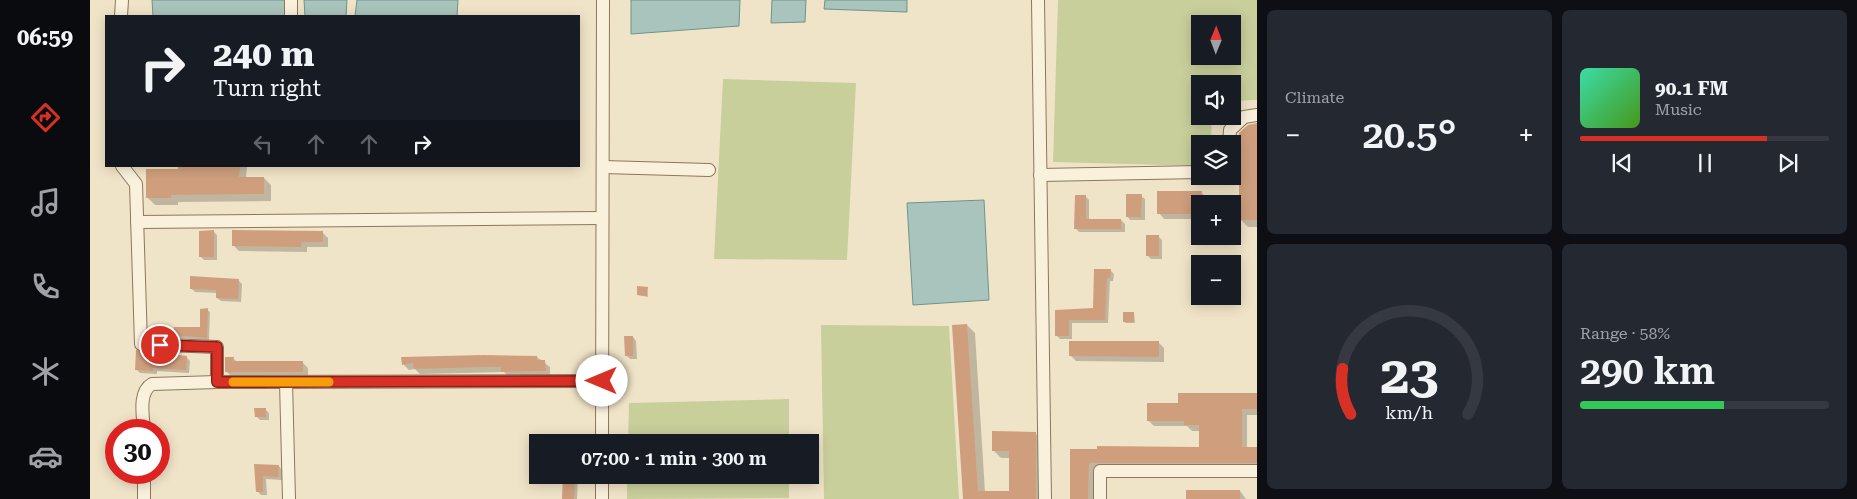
<!DOCTYPE html>
<html lang="en">
<head>
<meta charset="utf-8">
<style>
  :root { --surface:#171b24; --page:#242831; --text:#f1f3f6; --muted:#9ea1a6; --line:#363941; --accent:#d93025 }
  body { margin:0; font-family:"Roboto Serif",serif; background:var(--page); color:var(--text); height:100vh; display:flex; flex-direction:column; font-size:19px; white-space:nowrap }
  * { box-sizing:border-box; margin:0 }
  p { font-size:16px; color:var(--muted) }
  .icon { flex:none; width:28px; height:28px; fill:none; stroke:currentColor; stroke-width:2; stroke-linecap:round; stroke-linejoin:round }
  .map { position:relative; flex:1; overflow:hidden }
  .sheet { display:flex; flex-direction:column; gap:10px; padding:10px; background:#0d0f14; width:600px }
  .sheet>* { flex:none }
  .hud { position:absolute; left:15px; top:15px; width:475px; height:152px; border-radius:0px; box-shadow:0 2px 12px #0003; background:#171b24; color:var(--text); overflow:hidden }
  .needle { width:32px; rotate:1deg }
  .buttons { position:absolute; left:1101px; top:15px; display:grid; gap:10px }
  .buttons a { display:grid; place-items:center; width:50px; height:50px; border-radius:0px; background:var(--surface); box-shadow:0 2px 12px #0003; font-size:25px }
  .speed { position:absolute; left:15px; top:419px; display:flex; gap:10px; font-size:25px; font-weight:700; text-align:center }
  .speed>* { display:grid; place-content:center; width:65px; height:65px; border-radius:50%; background:var(--surface); box-shadow:0 2px 12px #0003; line-height:1 }
  .speed .limit { border:8px solid #d22; background:#fff; color:#111 }
  .pin { position:absolute; display:grid; place-items:center; width:42px; height:42px; color:#fff; margin:-21px; border:2px solid #fff; border-radius:50%; box-shadow:0 1px 5px #0007 }
  .me { position:absolute; width:55px; margin:-28px; rotate:270deg; stroke-linejoin:round; filter:drop-shadow(0 0 4px #0008) }
  .turn { display:flex; align-items:center; gap:18px; height:105px; padding:0 25px; font-size:22px }
  .turn .icon { width:65px; height:65px; stroke-width:2.5 }
  .turn b { display:block; font-size:35px; line-height:42px }
  .lanes { display:flex; align-items:center; height:48px; padding:0 25px; background:#0003; justify-content:center; gap:25px; direction:ltr }
  .lanes .off { opacity:.35 }
  .big { font-size:38px; font-weight:600; line-height:1.1 }
  .sheet .tile { flex:1; display:flex; flex-direction:column; justify-content:center; gap:8px; min-width:0; padding:0 18px; border-radius:8px; background:var(--page) }
  .sheet .dial { align-items:center; gap:0 }
  .dial svg { height:130px; overflow:visible; fill:none; stroke:var(--line); stroke-width:7; stroke-linecap:round; text-anchor:middle }
  .dial text { fill:var(--text); stroke:none }
  .song { display:flex; align-items:center; gap:15px }
  .cover { width:60px; height:60px; border-radius:8px; background:linear-gradient(135deg,hsl(160 70% 55%),hsl(100 70% 35%)) }
  .played { height:5px; border-radius:2px; background:linear-gradient(90deg,var(--accent) 75%,var(--line) 75%) }
  .keys { display:flex; justify-content:space-around; direction:ltr }
  .heat { display:flex; justify-content:space-between; align-items:center; font-size:28px; direction:ltr }
  .charge { height:8px; border-radius:4px; background:linear-gradient(90deg,#34c759 58%,var(--line) 0) }
  .sheet .tiles { flex:1; display:grid; gap:10px; grid-template-columns:repeat(2,1fr) }
  .trip { position:absolute; left:439px; top:434px; width:290px; height:50px; border-radius:0px; background:var(--surface); box-shadow:0 2px 12px #0003; font-weight:600; line-height:50px; text-align:center }
  main { display:flex; flex:1; min-height:0 }
  .menu { display:flex; flex-direction:column; width:90px; justify-content:space-around; align-items:center; background:#090b0e; color:var(--muted) }
  .menu .icon { width:35px; height:35px }
  .menu .on { color:var(--accent) }
  .menu b { font-size:22px; color:var(--text) }
  .map>svg:first-child { display:block }
  .green { fill:#c9cf9b; fill-rule:evenodd }
  .water { fill:#a9c4bc; stroke:#6f938a }
  .shadow { fill:#0003 }
  .building { fill:#cf9f7d }
  .lines { fill:none; stroke-linecap:round; stroke-linejoin:round }
  .street-casing { stroke:#8d765c; stroke-width:14 }
  .street { stroke:#faf1dc; stroke-width:12 }
  .route-casing { stroke:#8d1f18; stroke-width:12 }
  .route { stroke:#d93025; stroke-width:9 }
  .slow { stroke:#f59e0b; stroke-width:9 }
</style>
</head>
<body>
<main>
<nav class="menu">
<b>06:59</b>
<svg class="icon on" aria-label="directions" viewBox="0 0 24 24"><path d="M12 3l9 9-9 9-9-9zM9 14v-3h6M13 9l2 2-2 2"/></svg>
<svg class="icon" aria-label="music" viewBox="0 0 24 24"><path d="M9 18V5l10-2v13"/><circle cx="6" cy="18" r="3"/><circle cx="16" cy="16" r="3"/></svg>
<svg class="icon" aria-label="phone" viewBox="0 0 24 24"><path d="M5 4h4l2 5-3 2q2 4 5 5l2-3 5 2v4C11 20 4 13 5 4z"/></svg>
<svg class="icon" aria-label="climate" viewBox="0 0 24 24"><path d="M12 3v18M4 7l16 10M4 17L20 7"/></svg>
<svg class="icon" aria-label="car" viewBox="0 0 24 24"><path d="M5 17H2v-5l4-1 3-4h7l3 4 3 1v5h-3M9 17h6M6 11h13"/><circle cx="7" cy="17" r="2"/><circle cx="17" cy="17" r="2"/></svg>
</nav>
<div class="map">
<svg width="1167" height="499" viewBox="0 0 1167 499">
  <rect width="100%" height="100%" fill="#f0e4c8"/>
  <!-- green -->
  <g class="green">
    <path d="M968,0H1167V100L1143,101L1142,84H1110V116H1122L1121,144H1110V166L963,162ZM1110,24H1142V56H1110Z"/>
    <polygon points="633,79 766,83 757,260 624,259"/>
    <polygon points="731,325 859,326 869,499 734,499"/>
    <polygon points="699,399 699,442 538,442 539,403"/>
    <polygon points="537,475 699,475 699,498 537,499"/>
  </g>
  <!-- water -->
  <g class="water">
    <polygon points="62,0 197,0 198,16 63,16"/>
    <polygon points="214,0 257,0 256,16 215,16"/>
    <polygon points="267,0 368,0 367,16 265,16"/>
    <polygon points="541,0 650,0 649,26 541,34"/>
    <polygon points="682,0 716,0 715,22 681,23"/>
    <polygon points="735,0 817,0 817,12 734,9"/>
    <polygon points="894,200 899,300 823,305 817,203"/>
  </g>
  <!-- shadow -->
  <g class="shadow">
    <polygon points="1167,123 1167,227 1158,227 1150,219"/>
    <polygon points="112,166 157,166 156,178 174,178 181,185 181,201 88,202 88,205 65,205 58,198 86,177"/>
    <polygon points="1111,192 1117,198 1117,204 1110,204 1110,219 1074,219 1069,213"/>
    <polygon points="995,196 999,200 999,220 1031,220 1035,224 1035,232 989,232 985,228"/>
    <polygon points="1051,196 1055,199 1055,220 1040,220 1037,216"/>
    <polygon points="124,232 127,235 127,260 114,260 110,256"/>
    <polygon points="232,232 238,238 238,247 217,247 217,252 149,251 143,245"/>
    <polygon points="1069,237 1072,240 1072,259 1061,259 1057,255"/>
    <polygon points="1020,270 1024,274 1023,281 1020,281 1018,323 982,323 982,339 970,339 966,335 966,311 1004,309"/>
    <polygon points="148,280 152,284 151,302 131,301 127,298 127,293 105,292 101,288"/>
    <polygon points="557,288 558,297 548,295"/>
    <polygon points="117,310 120,312 119,340 88,338 85,335 111,329"/>
    <polygon points="1044,313 1045,323 1036,323 1034,322"/>
    <polygon points="877,325 885,333 895,492 920,492 920,458 911,458 903,450 945,433 953,441 953,499 875,499"/>
    <polygon points="543,337 546,341 547,359 540,359 536,355"/>
    <polygon points="1068,342 1074,348 1074,362 986,361 981,356"/>
    <polygon points="96,357 100,361 99,373 67,371 67,374 50,373 46,369"/>
    <polygon points="447,357 460,367 460,376 418,376 414,372 330,374 325,369 319,370 314,365 312,358"/>
    <polygon points="143,358 147,362 212,362 218,368 218,377 142,377 136,371"/>
    <polygon points="1167,395 1167,415 1157,415 1157,448 1167,448 1167,469 1004,469 1004,499 981,499 981,450 1110,448 1110,431 1102,431 1097,426 1064,426 1058,420 1089,404"/>
    <polygon points="175,409 179,413 179,420 170,420 166,416"/>
    <polygon points="166,465 189,466 192,470 192,480 176,479 177,495 171,495 167,491"/>
    <polygon points="475,475 488,475 487,499 474,499"/>
    <polygon points="1150,491 1156,499 1097,499"/>
  </g>
  <!-- building -->
  <g class="building">
    <polygon points="1167,123 1167,220 1149,220 1149,133 1158,125"/>
    <polygon points="88,166 150,166 149,177 174,177 174,194 81,195 81,198 56,198 56,169 88,169"/>
    <polygon points="1067,191 1112,191 1110,214 1067,214"/>
    <polygon points="1036,194 1052,194 1051,217 1036,217"/>
    <polygon points="985,195 996,195 996,219 1031,219 1031,229 984,229"/>
    <polygon points="124,230 124,257 109,257 109,231"/>
    <polygon points="142,230 233,231 233,242 212,242 211,247 142,246"/>
    <rect x="1056" y="235" width="13" height="21"/>
    <polygon points="1004,269 1021,269 1020,278 1017,278 1015,320 979,320 979,336 965,336 965,310 1003,308"/>
    <polygon points="100,276 149,279 148,299 126,298 126,290 100,289"/>
    <polygon points="547,286 558,287 557,296 547,295"/>
    <polygon points="118,308 117,338 84,335 84,327 110,327 110,309"/>
    <rect x="1033" y="312" width="11" height="10"/>
    <polygon points="877,324 888,491 919,491 919,451 902,451 902,431 946,432 946,499 873,499 862,325"/>
    <polygon points="534,336 543,336 543,356 535,356"/>
    <polygon points="979,341 1069,341 1069,357 979,356"/>
    <polygon points="46,350 97,356 96,370 63,368 63,371 45,370"/>
    <polygon points="394,355 447,356 447,360 455,360 456,371 411,372 411,367 394,367 324,369 323,363 312,365 311,357"/>
    <polygon points="135,357 144,357 143,361 213,361 213,372 135,372"/>
    <polygon points="1088,393 1167,393 1167,409 1152,409 1152,447 1167,447 1167,463 999,463 998,499 980,499 980,449 1007,449 1007,446 1109,447 1109,425 1094,425 1094,421 1057,421 1057,403 1088,403"/>
    <polygon points="164,408 176,408 176,417 165,417"/>
    <polygon points="164,464 189,465 188,477 173,476 173,492 166,492"/>
    <polygon points="473,475 485,475 484,499 472,499"/>
    <rect x="1096" y="490" width="54" height="9"/>
  </g>
  <g class="lines">
    <defs>
      <g id="street">
        <polyline points="201,0 201,16"/>
        <polyline points="948,0 955,499"/>
        <polyline points="31,16 32,0"/>
        <polyline points="1139,144 1140,130 1154,117 1167,115"/>
        <polyline points="32,166 46,184 51,344 127,347 127,382 512,381"/>
        <polyline points="513,167 619,170"/>
        <polyline points="950,175 1110,172"/>
        <polyline points="47,222 512,218"/>
        <polyline points="196,382 199,499"/>
        <path d="M54,430C53,416 48,392 62,384L127,382"/>
        <polyline points="512,442 513,0"/>
        <polyline points="54,472 54,499"/>
        <polyline points="512,499 512,475"/>
        <polyline points="1010,499 1010,471 1167,471"/>
      </g>
    </defs>
    <!-- street casing -->
    <use href="#street" class="street-casing"/>
    <!-- street -->
    <use href="#street" class="street"/>
  </g>
  <g class="lines">
    <defs>
      <polyline id="route" points="70,345 127,347 127,382 512,381"/>
    </defs>
    <!-- route casing -->
    <use href="#route" class="route-casing"/>
    <!-- route -->
    <use href="#route" class="route"/>
    <!-- slow -->
    <polyline class="slow" points="143,382 239,382"/>
  </g>
</svg>
<div class="buttons">
<a><svg class="needle" viewBox="-14 -14 28 28"><path d="M0-13l5 13h-10z" fill="#e53935"/><path d="M0 13l5-13h-10z" fill="#9ea1a6"/></svg></a>
<a><svg class="icon" aria-label="sound" viewBox="0 0 24 24"><path d="M4 9h4l5-4v14l-5-4H4zM17 9q2 3 0 6"/></svg></a>
<a><svg class="icon" aria-label="layers" viewBox="0 0 24 24"><path d="M12 4l9 5-9 5-9-5zM3 14l9 5 9-5"/></svg></a>
<a>+</a>
<a>−</a>
</div>
<div class="speed"><div class="limit">30</div></div>
<div class="pin" style="left:70px;top:345px;background:#d93025"><svg class="icon" aria-label="arrive" viewBox="0 0 24 24"><path d="M6 21V4h12l-3 4 3 4H6"/></svg></div>
<svg class="me" style="left:512px;top:381px" viewBox="-20 -20 40 40"><circle r="19" fill="#fff"/><path d="M0-13L10 11 0 6-10 11z" fill="#d93025"/></svg>
<div class="trip">07:00 · 1 min · 300 m</div>
<div class="hud">
<div class="turn"><svg class="icon" aria-label="right" viewBox="0 0 24 24"><path d="M7 20v-9h11M14 6l5 5-5 5"/></svg><div><b>240 m</b>Turn right</div></div>
<div class="lanes"><svg class="icon off" aria-label="left" viewBox="0 0 24 24"><path d="M17 20v-9H6M10 6l-5 5 5 5"/></svg><svg class="icon off" aria-label="ahead" viewBox="0 0 24 24"><path d="M12 20V5M6 11l6-6 6 6"/></svg><svg class="icon off" aria-label="ahead" viewBox="0 0 24 24"><path d="M12 20V5M6 11l6-6 6 6"/></svg><svg class="icon" aria-label="right" viewBox="0 0 24 24"><path d="M7 20v-9h11M14 6l5 5-5 5"/></svg></div>
</div>
</div>
<section class="sheet">
<div class="tiles">
<div class="tile"><p>Climate</p>
<div class="heat"><a>−</a><b class="big">20.5°</b><a>+</a></div>
</div>
<div class="tile">
<div class="song"><i class="cover"></i><div><b>90.1 FM</b><p>Music</p></div></div>
<div class="played"></div>
<div class="keys"><svg class="icon" aria-label="previous" viewBox="0 0 24 24"><path d="M18 5L8 12l10 7zM5 5v14"/></svg><svg class="icon" aria-label="pause" viewBox="0 0 24 24"><path d="M8 5v14M16 5v14"/></svg><svg class="icon" aria-label="next" viewBox="0 0 24 24"><path d="M6 5l10 7-10 7zM19 5v14"/></svg></div>
</div>
<div class="tile dial"><svg viewBox="0 0 100 80">
<path d="M14 69A42 42 0 1 1 86 69"/>
<path d="M14 69A42 42 0 0 1 9 41" stroke="#d93025"/>
<text x="50" y="56" font-size="32" font-weight="700">23</text>
<text x="50" y="72" font-size="11">km/h</text>
</svg></div>
<div class="tile"><p>Range · 58%</p><b class="big">290 km</b><div class="charge"></div></div>
</div>
</section>
</main>
</body>
</html>
